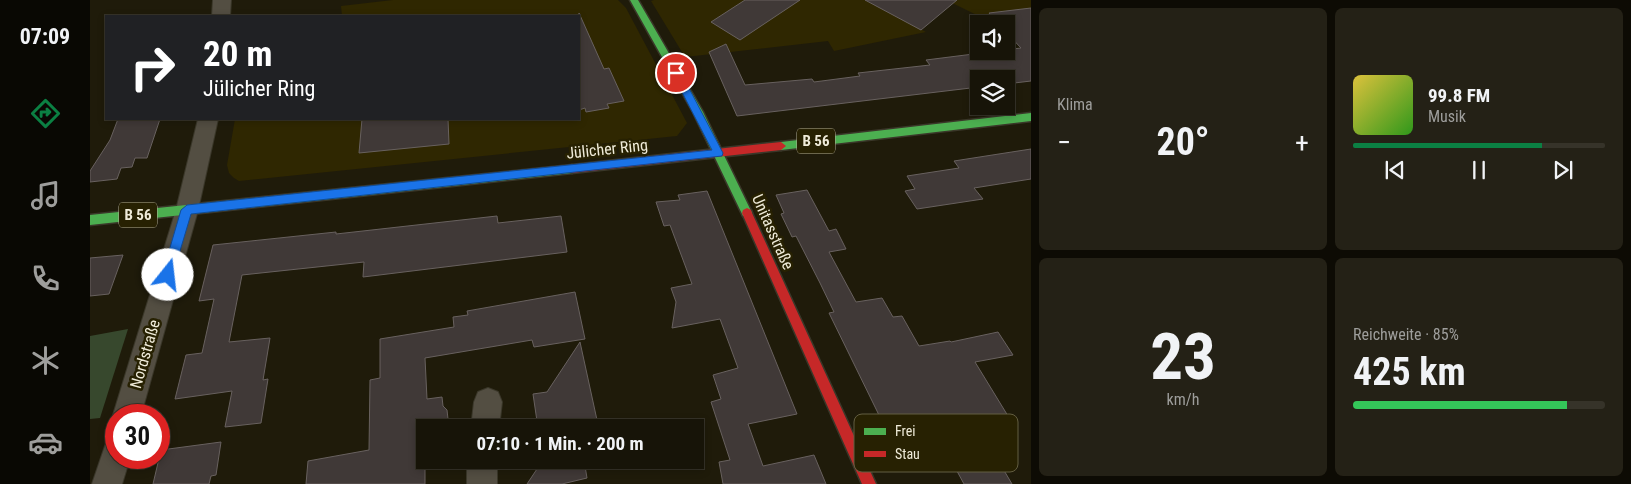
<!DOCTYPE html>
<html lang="de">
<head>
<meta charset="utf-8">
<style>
  :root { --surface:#171408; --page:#242116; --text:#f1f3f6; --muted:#9e9e9c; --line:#363329; --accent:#0b8043 }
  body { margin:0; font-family:"Roboto Condensed",sans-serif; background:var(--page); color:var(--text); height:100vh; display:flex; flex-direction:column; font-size:19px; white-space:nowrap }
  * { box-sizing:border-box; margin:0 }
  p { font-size:16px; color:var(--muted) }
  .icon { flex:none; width:28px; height:28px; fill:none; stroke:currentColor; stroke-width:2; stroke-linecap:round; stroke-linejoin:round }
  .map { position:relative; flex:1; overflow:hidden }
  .details { display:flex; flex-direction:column; gap:8px; padding:8px; background:#0d0b04; width:600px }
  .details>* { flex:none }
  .banner { position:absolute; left:15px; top:15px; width:475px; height:105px; border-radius:0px; box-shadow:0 2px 8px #0003,0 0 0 1px var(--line); background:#202124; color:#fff; overflow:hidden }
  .buttons { position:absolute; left:880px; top:15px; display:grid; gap:10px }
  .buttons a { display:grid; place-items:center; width:45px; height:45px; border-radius:0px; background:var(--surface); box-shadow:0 2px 8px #0003,0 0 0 1px var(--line); font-size:25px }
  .speed { position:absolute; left:15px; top:404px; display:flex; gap:10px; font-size:25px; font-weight:700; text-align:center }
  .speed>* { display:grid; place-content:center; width:65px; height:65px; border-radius:50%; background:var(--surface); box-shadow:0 2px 8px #0003,0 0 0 1px var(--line); line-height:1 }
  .speed .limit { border:8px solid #d22; background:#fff; color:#111 }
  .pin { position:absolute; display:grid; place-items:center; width:42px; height:42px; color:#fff; margin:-21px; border:2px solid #fff; border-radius:50%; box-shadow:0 1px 5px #0007 }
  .me { position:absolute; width:55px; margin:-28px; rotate:16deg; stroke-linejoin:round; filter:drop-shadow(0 0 4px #0008) }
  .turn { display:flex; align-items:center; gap:18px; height:105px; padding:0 15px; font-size:22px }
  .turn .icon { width:65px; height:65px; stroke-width:2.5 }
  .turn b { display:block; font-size:35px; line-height:42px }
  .big { font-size:38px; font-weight:700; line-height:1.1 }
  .details .card { flex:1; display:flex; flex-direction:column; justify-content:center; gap:8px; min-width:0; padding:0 18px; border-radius:8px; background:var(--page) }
  .details .dial { align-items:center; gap:0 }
  .dial b { font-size:65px; line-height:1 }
  .song { display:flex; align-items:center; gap:15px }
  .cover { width:60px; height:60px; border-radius:8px; background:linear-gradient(135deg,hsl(50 70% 55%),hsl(110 70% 35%)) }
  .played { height:5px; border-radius:2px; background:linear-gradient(90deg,var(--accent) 75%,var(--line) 75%) }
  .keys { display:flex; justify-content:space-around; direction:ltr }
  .heat { display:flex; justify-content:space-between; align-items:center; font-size:28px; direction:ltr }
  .charge { height:8px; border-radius:4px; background:linear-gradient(90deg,#34c759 85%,var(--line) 0) }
  .details .tiles { flex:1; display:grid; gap:8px; grid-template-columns:repeat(2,1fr) }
  .trip { position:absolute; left:326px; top:419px; width:288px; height:50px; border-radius:0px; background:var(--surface); box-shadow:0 2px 8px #0003,0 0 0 1px var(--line); font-weight:700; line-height:50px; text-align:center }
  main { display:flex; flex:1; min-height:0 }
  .tabs { display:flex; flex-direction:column; width:90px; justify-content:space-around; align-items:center; background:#090803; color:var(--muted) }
  .tabs .icon { width:35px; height:35px }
  .tabs .active { color:var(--accent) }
  .tabs b { font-size:22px; color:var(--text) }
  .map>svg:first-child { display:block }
  .built { fill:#2f2701 }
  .green { fill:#37482d }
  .building { fill:#403937; stroke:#68615f }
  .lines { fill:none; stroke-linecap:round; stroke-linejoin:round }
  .street-casing { stroke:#3a3729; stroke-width:2 }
  .fast-casing { stroke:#3a3729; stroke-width:3 }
  .jam-casing { stroke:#3a3729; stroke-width:3 }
  .street { fill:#534e42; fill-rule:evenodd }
  .fast { fill:#4caf50; fill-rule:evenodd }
  .jam { fill:#c62828; fill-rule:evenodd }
  .route { fill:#1a73e8; stroke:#114b97 }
  .labels { text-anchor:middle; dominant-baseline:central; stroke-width:5; stroke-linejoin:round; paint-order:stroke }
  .shield { fill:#272102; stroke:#b3ae98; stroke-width:1 }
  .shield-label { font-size:15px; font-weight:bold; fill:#efebd9 }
  .street-label { font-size:16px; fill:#efebd9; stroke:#272102 }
  .key { fill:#272102; stroke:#635e42; stroke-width:1 }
  .key-label { font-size:14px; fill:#efebd9 }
</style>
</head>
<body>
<main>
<nav class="tabs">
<b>07:09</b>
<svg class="icon active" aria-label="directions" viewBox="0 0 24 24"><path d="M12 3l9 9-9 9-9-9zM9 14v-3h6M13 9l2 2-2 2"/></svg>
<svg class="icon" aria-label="music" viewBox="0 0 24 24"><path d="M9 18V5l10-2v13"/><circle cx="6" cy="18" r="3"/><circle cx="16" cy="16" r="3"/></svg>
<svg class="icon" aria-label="phone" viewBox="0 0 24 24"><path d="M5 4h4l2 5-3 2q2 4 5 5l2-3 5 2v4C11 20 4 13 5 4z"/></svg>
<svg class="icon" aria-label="climate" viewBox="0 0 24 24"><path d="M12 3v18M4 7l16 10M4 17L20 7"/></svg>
<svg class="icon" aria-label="car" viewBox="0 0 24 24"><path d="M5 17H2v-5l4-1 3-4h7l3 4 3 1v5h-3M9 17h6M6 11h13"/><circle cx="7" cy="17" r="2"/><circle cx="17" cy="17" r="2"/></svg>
</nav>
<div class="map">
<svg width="941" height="484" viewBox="0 0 941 484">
  <rect width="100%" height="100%" fill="#1f1b0a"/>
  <!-- built -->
  <g class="built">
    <polygon points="303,0 528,0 536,8 597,123 587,136 149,181 144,178 139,173 137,165 145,119 489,119 489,16 252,16 251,6"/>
    <polygon points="564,0 775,0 836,32 744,51 738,41 595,57 561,1"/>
    <polygon points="856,0 941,0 941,18 895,19"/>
  </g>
  <!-- green -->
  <polygon class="green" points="38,329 10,418 0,419 0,336"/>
  <!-- building -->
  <g class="building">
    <polygon points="655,0 710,0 650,40 621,22"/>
    <polygon points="775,0 867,0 831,30"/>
    <polygon points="941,8 941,81 916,84 916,79 889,79 889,87 647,116 619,52 636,44 655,85 722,79 724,82 770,76 768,73 840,65 836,60 931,48 916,32 916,24 908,24 899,13"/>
    <polygon points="489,13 514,69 519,68 534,101 517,104 519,108 496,112 495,108 489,110"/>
    <polygon points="28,119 70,119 57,158 45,158 42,167 31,168 27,179 0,182 0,171 20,140"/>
    <polygon points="272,119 358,119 359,144 269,153"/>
    <polygon points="941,149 941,179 884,188 893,199 827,209 815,191 825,189 817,176 869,168 864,161"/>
    <polygon points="717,190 739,231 746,229 756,249 739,252 766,302 792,298 803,317 812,316 829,346 860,341 861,342 908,332 923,355 885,362 918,416 892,422 901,439 896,440 922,484 874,484 855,449 810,458 739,313 744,312 730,283 706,236 702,237 691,214 694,213 686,195"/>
    <polygon points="617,191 707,414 658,424 673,466 724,455 736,484 633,484 629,462 640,460 621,402 631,399 623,375 648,368 630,319 582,328 586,302 581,288 602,284 580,225 574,226 566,202 590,200 588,195"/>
    <polygon points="407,216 408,223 471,216 477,252 273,277 274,262 152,275 139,342 180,338 173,380 178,379 171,423 135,427 142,391 85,399 96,355 112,353 124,299 109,301 123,245 246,232 246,234"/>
    <polygon points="33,255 19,294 0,296 0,258"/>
    <polygon points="485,292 495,339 444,347 442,340 335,358 337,399 352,397 353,406 357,410 359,428 335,428 335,484 216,484 218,461 279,450 280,380 290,378 290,339 364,327 363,317 378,315 377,311"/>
    <polygon points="490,342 507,420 502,421 504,428 448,428 443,394 457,392"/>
    <polygon points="131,442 126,475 121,476 119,484 63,484 71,450"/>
    <polygon points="453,460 494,460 497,478 472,484 437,484"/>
  </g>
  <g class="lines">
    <defs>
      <g id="street">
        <polygon points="123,0 141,0 140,16 122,16"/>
        <polygon points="108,119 128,119 108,210 51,415 26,415 26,423 23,415 86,210"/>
        <polygon points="398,388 408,392 412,402 409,428 381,428 384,402 388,392"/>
        <polygon points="26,438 26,458 40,458 32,484 2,484 16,443"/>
        <rect x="377" y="460" width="30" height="24"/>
      </g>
      <g id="fast">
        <polygon points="540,0 548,0 613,112 662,213 661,216 653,216 603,112"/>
        <polygon points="941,113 941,121 691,150 686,146 691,142"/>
        <polygon points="482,165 487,169 482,173 0,225 0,215"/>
      </g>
      <g id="jam">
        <polygon points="691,142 696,146 691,150 482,173 477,169 482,165"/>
        <polygon points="657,208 661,210 662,213 786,484 772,484 652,213 653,210"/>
      </g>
    </defs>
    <!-- street casing -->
    <use href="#street" class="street-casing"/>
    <!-- fast casing -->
    <use href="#fast" class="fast-casing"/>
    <!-- jam casing -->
    <use href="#jam" class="jam-casing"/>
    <!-- street -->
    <use href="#street" class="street"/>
    <!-- fast -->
    <use href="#fast" class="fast"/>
    <!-- jam -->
    <use href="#jam" class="jam"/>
  </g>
  <!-- route -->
  <polygon class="route" points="586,69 591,73 633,153 632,156 101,214 82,278 78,280 74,278 72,275 91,210 97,205 622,150 582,73"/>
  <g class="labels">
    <!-- shield labels -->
    <g class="shield">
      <rect x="707" y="128.5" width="38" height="25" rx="4"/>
      <rect x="29" y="202.5" width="38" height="25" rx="4"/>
    </g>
    <g class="shield-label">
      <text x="726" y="141">B 56</text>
      <text x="48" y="215">B 56</text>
    </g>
    <!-- street labels -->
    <g class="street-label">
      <text transform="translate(517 149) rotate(-6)">Jülicher Ring</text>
      <text transform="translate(683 232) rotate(66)">Unitasstraße</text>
      <text transform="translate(55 354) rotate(-74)">Nordstraße</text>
    </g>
  </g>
  <!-- legend -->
  <rect x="764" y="414" width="164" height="58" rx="8" class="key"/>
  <rect x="774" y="428" width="22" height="7" fill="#4caf50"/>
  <rect x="774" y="451" width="22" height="6" fill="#c62828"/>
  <g class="key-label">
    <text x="805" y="436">Frei</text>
    <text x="805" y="459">Stau</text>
  </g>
</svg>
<div class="buttons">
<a><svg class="icon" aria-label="sound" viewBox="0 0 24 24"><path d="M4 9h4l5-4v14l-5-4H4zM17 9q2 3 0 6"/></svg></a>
<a><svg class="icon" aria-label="layers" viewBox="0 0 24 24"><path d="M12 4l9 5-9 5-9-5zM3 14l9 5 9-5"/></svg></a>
</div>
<div class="speed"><div class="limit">30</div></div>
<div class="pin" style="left:586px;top:73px;background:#d93025"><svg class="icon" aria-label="arrive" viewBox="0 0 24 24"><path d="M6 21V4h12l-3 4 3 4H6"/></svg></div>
<svg class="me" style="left:78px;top:275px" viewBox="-20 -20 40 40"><circle r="19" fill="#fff"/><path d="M0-13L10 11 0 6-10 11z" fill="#1a73e8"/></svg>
<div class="trip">07:10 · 1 Min. · 200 m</div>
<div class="banner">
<div class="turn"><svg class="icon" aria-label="right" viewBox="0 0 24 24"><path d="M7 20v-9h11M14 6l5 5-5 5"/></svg><div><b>20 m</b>Jülicher Ring</div></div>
</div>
</div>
<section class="details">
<div class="tiles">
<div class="card"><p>Klima</p>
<div class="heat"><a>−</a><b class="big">20°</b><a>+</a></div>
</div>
<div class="card">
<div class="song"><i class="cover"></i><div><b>99.8 FM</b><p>Musik</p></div></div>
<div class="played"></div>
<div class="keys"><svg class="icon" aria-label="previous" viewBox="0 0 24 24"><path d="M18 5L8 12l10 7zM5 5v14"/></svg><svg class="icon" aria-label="pause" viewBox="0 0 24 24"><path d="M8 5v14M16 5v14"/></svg><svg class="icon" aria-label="next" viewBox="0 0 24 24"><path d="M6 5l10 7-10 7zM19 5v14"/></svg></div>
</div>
<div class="card dial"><b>23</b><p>km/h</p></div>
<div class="card"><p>Reichweite · 85%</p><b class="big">425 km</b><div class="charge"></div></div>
</div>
</section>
</main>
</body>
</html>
